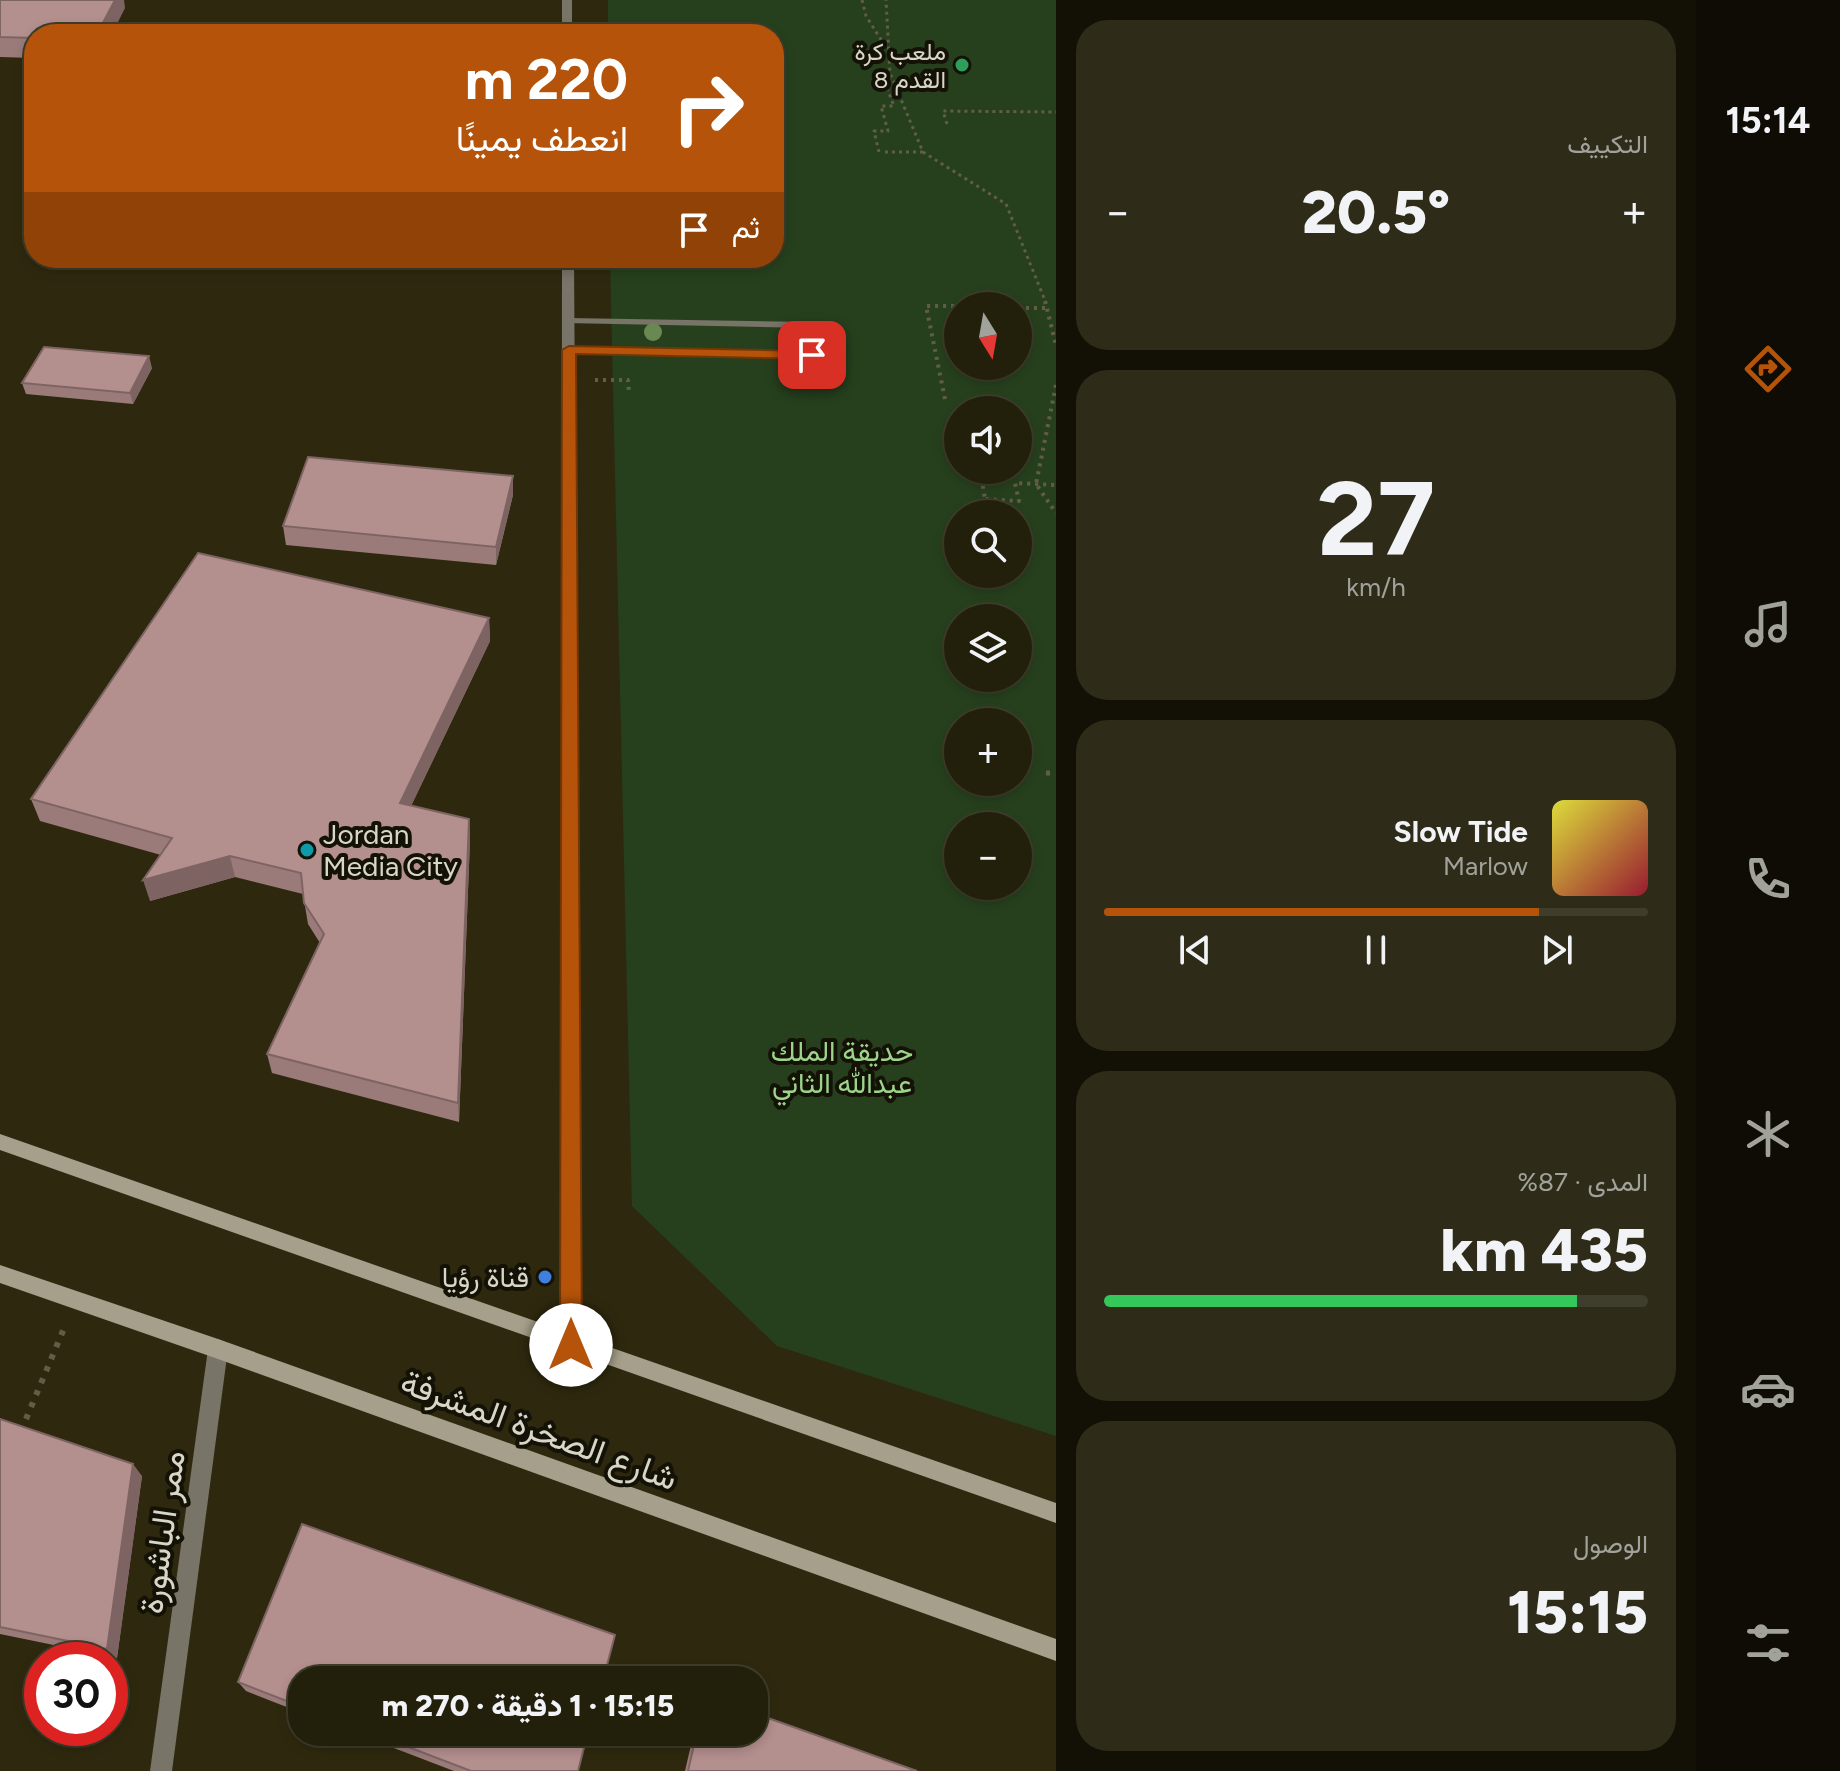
<!DOCTYPE html>
<html lang="ar">
<head>
<meta charset="utf-8">
<style>
  :root { --surface:#221f0a; --page:#2e2c18; --text:#f1f3f6; --muted:#a2a29c; --line:#3f3d2b; --accent:#b45309 }
  body { margin:0; font-family:Figtree,Vazirmatn,sans-serif; background:var(--page); color:var(--text); direction:rtl; height:100vh; display:flex; flex-direction:column; font-size:30px; white-space:nowrap }
  * { box-sizing:border-box; margin:0 }
  p { font-size:26px; color:var(--muted) }
  .icon { flex:none; width:44px; height:44px; fill:none; stroke:currentColor; stroke-width:2; stroke-linecap:round; stroke-linejoin:round }
  .map { position:relative; flex:1; overflow:hidden; direction:ltr }
  .panel { display:flex; flex-direction:column; gap:20px; padding:20px; background:#131106; width:640px }
  .panel>* { flex:none }
  .banner { position:absolute; left:24px; top:24px; width:760px; height:244px; border-radius:32px; box-shadow:0 4px 12px #0003,0 0 0 2px var(--line); direction:rtl; background:#b45309; color:#fff; overflow:hidden }
  .needle { width:52px; rotate:169deg }
  .fabs { position:absolute; left:944px; top:292px; display:grid; gap:16px }
  .fabs a { display:grid; place-items:center; width:88px; height:88px; border-radius:50%; background:var(--surface); box-shadow:0 4px 12px #0003,0 0 0 2px var(--line); font-size:40px }
  .speed { position:absolute; left:24px; top:1642px; display:flex; gap:16px; font-size:40px; font-weight:700; text-align:center }
  .speed>* { display:grid; place-content:center; width:104px; height:104px; border-radius:50%; background:var(--surface); box-shadow:0 4px 12px #0003,0 0 0 2px var(--line); line-height:1 }
  .speed .limit { border:12px solid #d22; background:#fff; color:#111 }
  .pin { position:absolute; display:grid; place-items:center; width:68px; height:68px; color:#fff; margin:-34px; border-radius:16px; box-shadow:0 4px 12px #0006 }
  .me { position:absolute; width:88px; margin:-44px; rotate:0deg; stroke-linejoin:round; filter:drop-shadow(0 0 6px #0008) }
  .turn { display:flex; align-items:center; gap:28px; height:168px; padding:0 24px; font-size:36px }
  .turn .icon { width:104px; height:104px; stroke-width:2.5 }
  .turn b { display:block; font-size:56px; line-height:68px }
  .then { display:flex; align-items:center; height:76px; padding:0 24px; background:#0003; gap:16px; font-size:30px }
  .big { font-size:60px; font-weight:800; line-height:1.1 }
  .panel .card { flex:1; display:flex; flex-direction:column; justify-content:center; gap:12px; min-width:0; padding:0 28px; border-radius:32px; background:var(--page) }
  .panel .dial { align-items:center; gap:0 }
  .dial b { font-size:104px; line-height:1 }
  .song { display:flex; align-items:center; gap:24px }
  .cover { width:96px; height:96px; border-radius:12px; background:linear-gradient(135deg,hsl(60 70% 55%),hsl(350 70% 35%)) }
  .played { height:8px; border-radius:4px; background:linear-gradient(90deg,var(--accent) 80%,var(--line) 80%) }
  .keys { display:flex; justify-content:space-around; direction:ltr }
  .heat { display:flex; justify-content:space-between; align-items:center; font-size:44px; direction:ltr }
  .charge { height:12px; border-radius:6px; background:linear-gradient(90deg,#34c759 87%,var(--line) 0) }
  .trip { position:absolute; left:288px; top:1666px; width:480px; height:80px; border-radius:32px; background:var(--surface); box-shadow:0 4px 12px #0003,0 0 0 2px var(--line); font-weight:800; line-height:80px; text-align:center; direction:rtl }
  main { display:flex; flex:1; min-height:0 }
  .menu { display:flex; flex-direction:column; width:144px; justify-content:space-around; align-items:center; background:#0e0c04; color:var(--muted) }
  .menu .icon { width:56px; height:56px }
  .menu .active { color:var(--accent) }
  .menu b { font-size:36px; color:var(--text) }
  .map>svg:first-child { display:block }
  .green { fill:#26401d; fill-rule:evenodd }
  .lines { fill:none; stroke-linecap:round; stroke-linejoin:round }
  .path-far3 { stroke:#625e46; stroke-width:3; stroke-dasharray:3 4; stroke-linecap:butt }
  .path-far2 { stroke:#625e46; stroke-width:4; stroke-dasharray:3 5; stroke-linecap:butt }
  .path-far1 { stroke:#625e46; stroke-width:5; stroke-dasharray:4 6; stroke-linecap:butt }
  .path { stroke:#625e46; stroke-width:6; stroke-dasharray:5 8; stroke-linecap:butt }
  .lane { fill:#787467; fill-rule:evenodd }
  .street { fill:#787467; fill-rule:evenodd }
  .secondary { fill:#a59f8b; fill-rule:evenodd }
  .tree { fill:#6a8852 }
  .wall { fill:#9a7b7a }
  .shaded-wall { fill:#7d6463 }
  .building { fill:#b38f8e; stroke:#7d6463; stroke-width:2 }
  .route { fill:#b45309; stroke:#753606; stroke-width:2 }
  .leisure-dot { fill:#2e9e5b; stroke:#141207; stroke-width:3 }
  .culture-dot { fill:#0f9aa8; stroke:#141207; stroke-width:3 }
  .shop-dot { fill:#3f7fe0; stroke:#141207; stroke-width:3 }
  .labels { text-anchor:middle; dominant-baseline:central; stroke-width:8; stroke-linejoin:round; paint-order:stroke }
  .far-poi-label { font-size:24px; fill:#d8d6c6; stroke:#141207; text-anchor:end }
  .poi-label { font-size:28px; fill:#d8d6c6; stroke:#141207; text-anchor:start }
  .park-label { font-size:28px; fill:#9cd58a; stroke:#141207 }
  .near-street-label { font-size:34px; fill:#d8d6c6; stroke:#141207 }
</style>
</head>
<body>
<main>
<nav class="menu">
<b>15:14</b>
<svg class="icon active" aria-label="directions" viewBox="0 0 24 24"><path d="M12 3l9 9-9 9-9-9zM9 14v-3h6M13 9l2 2-2 2"/></svg>
<svg class="icon" aria-label="music" viewBox="0 0 24 24"><path d="M9 18V5l10-2v13"/><circle cx="6" cy="18" r="3"/><circle cx="16" cy="16" r="3"/></svg>
<svg class="icon" aria-label="phone" viewBox="0 0 24 24"><path d="M5 4h4l2 5-3 2q2 4 5 5l2-3 5 2v4C11 20 4 13 5 4z"/></svg>
<svg class="icon" aria-label="climate" viewBox="0 0 24 24"><path d="M12 3v18M4 7l16 10M4 17L20 7"/></svg>
<svg class="icon" aria-label="car" viewBox="0 0 24 24"><path d="M5 17H2v-5l4-1 3-4h7l3 4 3 1v5h-3M9 17h6M6 11h13"/><circle cx="7" cy="17" r="2"/><circle cx="17" cy="17" r="2"/></svg>
<svg class="icon" aria-label="filters" viewBox="0 0 24 24"><path d="M4 7h16M4 17h16"/><circle cx="9" cy="7" r="2"/><circle cx="15" cy="17" r="2"/></svg>
</nav>
<section class="panel">
<div class="card"><p>التكييف</p>
<div class="heat"><a>−</a><b class="big">20.5°</b><a>+</a></div>
</div>
<div class="card dial"><b>27</b><p>km/h</p></div>
<div class="card">
<div class="song"><i class="cover"></i><div><b>Slow Tide</b><p>Marlow</p></div></div>
<div class="played"></div>
<div class="keys"><svg class="icon" aria-label="previous" viewBox="0 0 24 24"><path d="M18 5L8 12l10 7zM5 5v14"/></svg><svg class="icon" aria-label="pause" viewBox="0 0 24 24"><path d="M8 5v14M16 5v14"/></svg><svg class="icon" aria-label="next" viewBox="0 0 24 24"><path d="M6 5l10 7-10 7zM19 5v14"/></svg></div>
</div>
<div class="card"><p>المدى · 87%</p><b class="big">435 km</b><div class="charge"></div></div>
<div class="card"><p>الوصول</p><b class="big">15:15</b></div>
</section>
<div class="map">
<svg width="1056" height="1771" viewBox="0 0 1056 1771">
  <rect width="100%" height="100%" fill="#2e290e"/>
  <!-- green -->
  <path class="green" d="M608,0H1056V1436L777,1346L632,1206L610,258H774V34H608ZM958,306H1018V366H958ZM958,410H1018V470H958ZM958,514H1018V574H958ZM958,618H1018V678H958ZM958,722H1018V782H958ZM958,826H1018V886H958Z"/>
  <g class="lines">
    <!-- path-far3 -->
    <g class="path-far3">
      <polyline points="862,0 866,16 887,49"/>
      <polyline points="947,124 943,111 1056,112"/>
      <polyline points="879,152 874,131 888,131 881,106 894,106 885,83 890,73"/>
      <polyline points="885,152 923,152 890,73 886,0"/>
      <polyline points="923,152 1006,204 1046,303"/>
    </g>
    <!-- path-far2 -->
    <g class="path-far2">
      <polyline points="1045,301 1056,345"/>
      <polyline points="1018,308 1048,308"/>
      <polyline points="595,380 628,380 629,394"/>
      <polyline points="1056,385 1036,484 1056,513"/>
      <polyline points="945,399 926,306 958,306"/>
      <polyline points="980,470 985,499"/>
      <polyline points="988,514 985,499 1019,501 1015,483 1056,485"/>
    </g>
    <!-- path-far1 -->
    <polyline class="path-far1" points="1046,773 1056,773"/>
    <!-- path -->
    <polyline class="path" points="21,1431 65,1326"/>
    <!-- lane -->
    <g class="lane">
      <polygon points="569,318 808,322 814,325 808,328 565,323 565,319"/>
      <polygon points="569,346 812,351 818,355 812,359 565,353 565,347"/>
    </g>
    <!-- street -->
    <g class="street">
      <rect x="562" y="0" width="10" height="34"/>
      <polygon points="562,258 574,258 581,1345 578,1352 571,1355 564,1352 561,1345"/>
      <polygon points="218,1339 225,1342 228,1349 172,1771 150,1771 208,1349 211,1342"/>
    </g>
    <!-- secondary -->
    <g class="secondary">
      <polygon points="0,1134 1056,1503 1056,1523 0,1150"/>
      <polygon points="0,1265 218,1339 1056,1639 1056,1661 218,1359 0,1283"/>
    </g>
  </g>
  <!-- trees -->
  <circle class="tree" cx="653" cy="332" r="9"/>
  <!-- wall -->
  <g class="wall">
    <polygon points="0,0 125,8 34,34 34,58 0,57"/>
    <polygon points="152,368 133,404 26,394 22,383"/>
    <polygon points="513,495 496,565 286,545 283,526"/>
    <polygon points="489,618 490,641 411,806 469,819 470,840 459,1122 272,1073 267,1054 320,943 308,924 303,894 235,877 150,901 161,855 40,821 31,799"/>
    <polygon points="0,1419 142,1476 117,1658 0,1634"/>
    <polygon points="613,1646 302,1680 302,1713 246,1691 238,1682"/>
    <polygon points="352,1732 589,1732 578,1771 454,1771"/>
    <polygon points="694,1732 754,1732 917,1771 685,1771"/>
  </g>
  <!-- shaded-wall -->
  <g class="shaded-wall">
    <polygon points="115,0 124,0 125,8 112,34 97,34"/>
    <polygon points="149,356 152,368 133,404 130,393"/>
    <polygon points="513,476 513,495 496,565 496,547"/>
    <polygon points="489,618 490,641 402,825 400,803"/>
    <polygon points="469,819 470,840 459,1122 458,1103"/>
    <polygon points="230,856 235,877 150,901 143,880"/>
    <polygon points="133,1464 142,1476 117,1658 107,1649"/>
  </g>
  <!-- building -->
  <g class="building">
    <polygon points="0,0 115,0 97,34 34,34 34,38 0,37"/>
    <polygon points="44,347 149,356 130,393 22,383"/>
    <polygon points="308,457 513,476 496,547 283,526"/>
    <polygon points="198,553 489,618 400,803 469,819 458,1103 267,1054 324,934 304,903 301,873 230,856 143,880 172,838 31,799"/>
    <polygon points="0,1419 133,1464 107,1649 0,1627"/>
    <polygon points="302,1524 615,1635 603,1680 302,1680 302,1707 238,1682"/>
    <polygon points="754,1713 917,1771 688,1771 697,1732 754,1732"/>
    <polygon points="369,1732 588,1732 578,1771 471,1771"/>
  </g>
  <!-- route -->
  <polygon class="route" points="569,346 812,351 819,355 812,359 576,354 582,1345 579,1353 571,1356 563,1353 560,1345 562,350"/>
  <!-- markers -->
  <circle class="leisure-dot" cx="962" cy="65" r="8"/>
  <circle class="culture-dot" cx="307" cy="850" r="8"/>
  <circle class="shop-dot" cx="545" cy="1277" r="8"/>
  <g class="labels">
    <!-- far-poi labels -->
    <g class="far-poi-label">
      <text x="946" y="51">ملعب كرة<tspan x="946" dy="28">القدم 8</tspan></text>
    </g>
    <!-- poi labels -->
    <g class="poi-label">
      <text x="323" y="834">Jordan<tspan x="323" dy="32">Media City</tspan></text>
      <text x="529" y="1277" text-anchor="end">قناة رؤيا</text>
    </g>
    <!-- park labels -->
    <g class="park-label">
      <text x="842" y="1051">حديقة الملك<tspan x="842" dy="32">عبدالله الثاني</tspan></text>
    </g>
    <!-- near-street labels -->
    <g class="near-street-label">
      <text transform="translate(539 1430) rotate(20)">شارع الصخرة المشرفة</text>
      <text transform="translate(162 1532) rotate(-82)">ممر الباشورة</text>
    </g>
  </g>
</svg>
<div class="fabs">
<a><svg class="needle" viewBox="-14 -14 28 28"><path d="M0-13l5 13h-10z" fill="#e53935"/><path d="M0 13l5-13h-10z" fill="#a2a29c"/></svg></a>
<a><svg class="icon" aria-label="sound" viewBox="0 0 24 24"><path d="M4 9h4l5-4v14l-5-4H4zM17 9q2 3 0 6"/></svg></a>
<a><svg class="icon" aria-label="search" viewBox="0 0 24 24"><circle cx="10" cy="10" r="6"/><path d="M15 15l6 6"/></svg></a>
<a><svg class="icon" aria-label="layers" viewBox="0 0 24 24"><path d="M12 4l9 5-9 5-9-5zM3 14l9 5 9-5"/></svg></a>
<a>+</a>
<a>−</a>
</div>
<div class="speed"><div class="limit">30</div></div>
<div class="pin" style="left:812px;top:355px;background:#d93025"><svg class="icon" aria-label="arrive" viewBox="0 0 24 24"><path d="M6 21V4h12l-3 4 3 4H6"/></svg></div>
<svg class="me" style="left:571px;top:1345px" viewBox="-20 -20 40 40"><circle r="19" fill="#fff"/><path d="M0-13L10 11 0 6-10 11z" fill="#b45309"/></svg>
<div class="trip">15:15 · 1 دقيقة · 270 m</div>
<div class="banner">
<div class="turn"><svg class="icon" aria-label="right" viewBox="0 0 24 24"><path d="M7 20v-9h11M14 6l5 5-5 5"/></svg><div><b>220 m</b>انعطف يمينًا</div></div>
<div class="then">ثم<svg class="icon" aria-label="arrive" viewBox="0 0 24 24"><path d="M6 21V4h12l-3 4 3 4H6"/></svg></div>
</div>
</div>
</main>
</body>
</html>
